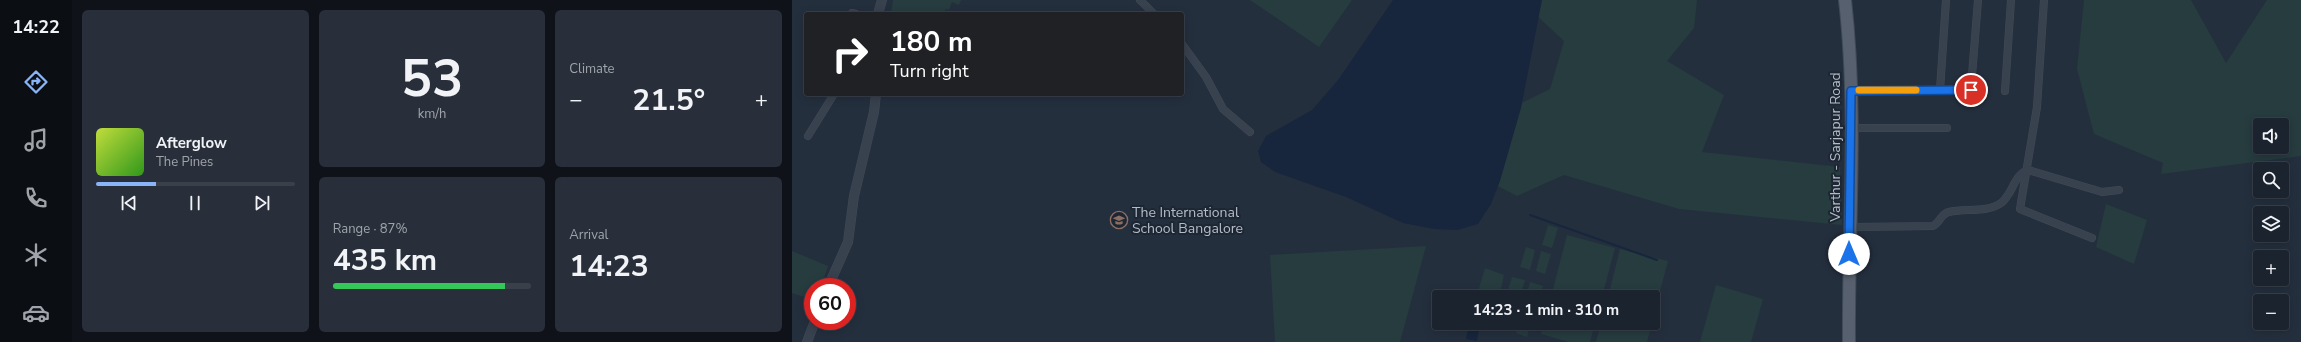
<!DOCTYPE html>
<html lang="en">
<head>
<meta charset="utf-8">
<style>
  :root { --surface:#1b232e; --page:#282f3a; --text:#f1f3f6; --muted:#a0a4aa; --line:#39404a; --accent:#8ab4f8 }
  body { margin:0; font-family:"Nunito Sans",sans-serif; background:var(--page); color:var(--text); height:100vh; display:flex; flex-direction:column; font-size:15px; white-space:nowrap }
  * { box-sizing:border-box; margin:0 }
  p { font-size:13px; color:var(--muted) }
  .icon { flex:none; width:22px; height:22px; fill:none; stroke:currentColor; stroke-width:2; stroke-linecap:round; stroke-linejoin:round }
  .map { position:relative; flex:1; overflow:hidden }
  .panel { display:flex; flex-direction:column; gap:10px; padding:10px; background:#0f1319; width:720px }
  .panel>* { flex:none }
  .top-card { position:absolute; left:12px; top:12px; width:380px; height:84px; border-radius:4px; box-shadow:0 2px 10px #0003,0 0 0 1px var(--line); background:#202124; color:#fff; overflow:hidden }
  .buttons { position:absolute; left:1461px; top:118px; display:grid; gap:8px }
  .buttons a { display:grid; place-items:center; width:36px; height:36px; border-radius:4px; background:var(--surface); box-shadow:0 2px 10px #0003,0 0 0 1px var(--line); font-size:20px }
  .speed { position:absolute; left:12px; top:278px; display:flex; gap:8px; font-size:20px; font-weight:700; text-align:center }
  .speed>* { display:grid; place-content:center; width:52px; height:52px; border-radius:50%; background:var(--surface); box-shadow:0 2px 10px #0003,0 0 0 1px var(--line); line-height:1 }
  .speed .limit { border:6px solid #d22; background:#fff; color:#111 }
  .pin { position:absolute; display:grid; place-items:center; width:34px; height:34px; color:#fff; margin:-17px; border:2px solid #fff; border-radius:50%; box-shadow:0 1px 4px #0007 }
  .me { position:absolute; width:44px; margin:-22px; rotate:0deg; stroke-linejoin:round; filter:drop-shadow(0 0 3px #0008) }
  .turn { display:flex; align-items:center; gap:14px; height:84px; padding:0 20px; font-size:18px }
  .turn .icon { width:52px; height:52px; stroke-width:2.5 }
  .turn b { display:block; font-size:28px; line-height:34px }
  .big { font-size:30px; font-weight:700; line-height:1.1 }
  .panel .widget { flex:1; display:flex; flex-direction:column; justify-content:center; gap:6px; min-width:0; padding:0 14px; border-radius:6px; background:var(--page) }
  .panel .dial { align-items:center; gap:0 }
  .dial b { font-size:52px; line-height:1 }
  .song { display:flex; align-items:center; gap:12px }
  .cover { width:48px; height:48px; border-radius:6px; background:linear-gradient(135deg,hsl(70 70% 55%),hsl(110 70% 35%)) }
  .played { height:4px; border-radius:2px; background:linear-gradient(90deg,var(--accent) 30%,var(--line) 30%) }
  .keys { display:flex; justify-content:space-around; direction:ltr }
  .heat { display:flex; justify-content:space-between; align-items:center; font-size:22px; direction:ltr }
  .charge { height:6px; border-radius:3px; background:linear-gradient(90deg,#34c759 87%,var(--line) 0) }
  .panel .tiles { flex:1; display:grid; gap:10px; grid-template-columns:repeat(3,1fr) }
  .widget:first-child { grid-row:span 2 }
  .trip { position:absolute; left:640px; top:290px; width:228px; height:40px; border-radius:4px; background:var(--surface); box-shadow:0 2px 10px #0003,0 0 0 1px var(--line); font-weight:700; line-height:40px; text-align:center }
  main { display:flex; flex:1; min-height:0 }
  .dock { display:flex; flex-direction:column; width:72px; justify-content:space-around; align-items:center; background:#0b0e12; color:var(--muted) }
  .dock .icon { width:28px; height:28px }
  .dock .selected { color:var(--accent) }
  .dock b { font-size:18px; color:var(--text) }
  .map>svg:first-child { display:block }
  .green { fill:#263c3f; fill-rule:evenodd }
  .water { fill:#17263c }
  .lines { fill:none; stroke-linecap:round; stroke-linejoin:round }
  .stream { stroke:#17263c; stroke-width:2 }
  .minor-casing { stroke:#414a57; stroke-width:8 }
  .tertiary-casing { stroke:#414a57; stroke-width:10 }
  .primary-casing { stroke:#414a57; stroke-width:14 }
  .minor { stroke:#38414e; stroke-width:7 }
  .tertiary { stroke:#38414e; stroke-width:9 }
  .primary { stroke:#56606e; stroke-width:12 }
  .route-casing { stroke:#114b97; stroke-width:10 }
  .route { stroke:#1a73e8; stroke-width:7 }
  .slow { stroke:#f59e0b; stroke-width:7 }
  .labels { text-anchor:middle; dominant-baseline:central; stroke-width:4; stroke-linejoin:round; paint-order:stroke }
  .street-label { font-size:14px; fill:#b4bcc9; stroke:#1d2633 }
  .poi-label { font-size:14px; fill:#b4bcc9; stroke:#1d2633; text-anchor:start }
</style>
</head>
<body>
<main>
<nav class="dock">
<b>14:22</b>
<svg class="icon selected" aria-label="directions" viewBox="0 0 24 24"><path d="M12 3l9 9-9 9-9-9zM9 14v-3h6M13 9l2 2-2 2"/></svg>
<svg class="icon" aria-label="music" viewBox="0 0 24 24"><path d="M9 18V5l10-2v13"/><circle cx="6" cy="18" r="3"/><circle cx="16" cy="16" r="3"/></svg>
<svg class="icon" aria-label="phone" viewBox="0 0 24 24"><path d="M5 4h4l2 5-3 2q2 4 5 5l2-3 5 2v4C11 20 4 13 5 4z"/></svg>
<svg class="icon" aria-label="climate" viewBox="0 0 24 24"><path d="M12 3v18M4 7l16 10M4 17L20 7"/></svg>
<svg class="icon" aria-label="car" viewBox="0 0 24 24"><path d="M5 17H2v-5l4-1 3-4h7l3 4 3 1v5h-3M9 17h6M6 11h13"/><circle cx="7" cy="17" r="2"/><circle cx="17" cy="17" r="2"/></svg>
</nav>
<section class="panel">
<div class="tiles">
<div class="widget">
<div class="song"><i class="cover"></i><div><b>Afterglow</b><p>The Pines</p></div></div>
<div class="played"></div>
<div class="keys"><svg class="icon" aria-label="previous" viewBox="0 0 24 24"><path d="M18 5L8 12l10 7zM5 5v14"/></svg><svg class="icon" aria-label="pause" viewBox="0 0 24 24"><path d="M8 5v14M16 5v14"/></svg><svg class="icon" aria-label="next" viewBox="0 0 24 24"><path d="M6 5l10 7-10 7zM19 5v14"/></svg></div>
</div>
<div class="widget dial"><b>53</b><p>km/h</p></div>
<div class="widget"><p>Climate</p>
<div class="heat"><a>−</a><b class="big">21.5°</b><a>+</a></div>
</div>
<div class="widget"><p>Range · 87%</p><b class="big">435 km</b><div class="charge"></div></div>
<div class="widget"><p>Arrival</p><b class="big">14:23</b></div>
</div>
</section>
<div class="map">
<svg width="1509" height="342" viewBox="0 0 1509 342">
  <rect width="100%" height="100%" fill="#242f3e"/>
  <!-- green -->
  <g class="green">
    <polygon points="101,0 169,0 167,5 160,2 157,10 154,9 151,14 99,14"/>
    <polygon points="458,0 560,0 527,47"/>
    <polygon points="743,0 905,0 902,28 875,61 932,95 910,152 1048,167 1050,225 887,209 772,175 725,196 696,181 703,116 758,89 772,41 743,14"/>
    <path d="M1292,0H1399L1434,63L1475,0H1509V156L1369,174L1371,163L1302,134L1285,69ZM1468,125H1490V147H1468Z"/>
    <polygon points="1314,204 1355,220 1342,264 1304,247"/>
    <polygon points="756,225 766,228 760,248 750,245"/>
    <polygon points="775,235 823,248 810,297 759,297"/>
    <polygon points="634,246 608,342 483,342 478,255"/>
    <polygon points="734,247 743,250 738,270 728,267"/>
    <polygon points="828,249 876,261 861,318 861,297 816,297"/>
    <polygon points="0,251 36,266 29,287 21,287 21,300 0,293"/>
    <polygon points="749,251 759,254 753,274 744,271"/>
    <polygon points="693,268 712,275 707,297 685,295"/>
    <polygon points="720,277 733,280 728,297 714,297"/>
    <polygon points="738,282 751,286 748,297 734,297"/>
    <polygon points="924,285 971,299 959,342 908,342"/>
    <polygon points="727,323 739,323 735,337 724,333"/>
    <polygon points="752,323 803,323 798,342 777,342 749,334"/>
    <polygon points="809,323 860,323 855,342 804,342"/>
  </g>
  <!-- water -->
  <g class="water">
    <polygon points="601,0 750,0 729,108 708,181 699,204 686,224 665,230 642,229 611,223 554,197 483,172 469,162 466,151 474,136 520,110 546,80"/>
    <polygon points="677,323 688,323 685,341 674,339"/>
  </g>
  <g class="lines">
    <!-- stream -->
    <polyline class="stream" points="738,215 865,260"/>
    <defs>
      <g id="minor">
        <polyline points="348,0 362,14"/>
        <polyline points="1154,0 1148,90 1175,91 1179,88 1186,0"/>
        <polyline points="1252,0 1245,107 1228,209 1300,238"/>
        <polyline points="60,13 64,14"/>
        <polyline points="390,44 414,77 431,109 458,132"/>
        <polyline points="1059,91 1148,90"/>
        <polyline points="1213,91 1219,0"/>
        <polyline points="1066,128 1155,128"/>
        <polyline points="16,136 42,94"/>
        <path d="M1064,227L1141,226C1149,222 1148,214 1157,212C1173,208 1195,213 1209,203C1221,194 1222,174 1236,170L1310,192L1327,190"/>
      </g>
      <g id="tertiary">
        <polyline points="86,14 90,0"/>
        <polyline points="36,287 56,242 62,196 82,112 84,94"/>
        <polyline points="15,342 23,321"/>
      </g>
      <path id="primary" d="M1053,0C1066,113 1056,228 1057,342"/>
    </defs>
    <!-- minor casing -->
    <use href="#minor" class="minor-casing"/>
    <!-- tertiary casing -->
    <use href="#tertiary" class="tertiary-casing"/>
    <!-- primary casing -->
    <use href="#primary" class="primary-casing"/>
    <!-- minor -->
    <use href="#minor" class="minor"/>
    <!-- tertiary -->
    <use href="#tertiary" class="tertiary"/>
    <!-- primary -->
    <use href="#primary" class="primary"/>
  </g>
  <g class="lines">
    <defs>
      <polyline id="route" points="1057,254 1059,91 1179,90"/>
    </defs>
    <!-- route casing -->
    <use href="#route" class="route-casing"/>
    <!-- route -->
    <use href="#route" class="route"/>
    <!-- slow -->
    <polyline class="slow" points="1067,90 1124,90"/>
  </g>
  <!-- icons -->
  <defs>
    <symbol id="school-ring" viewBox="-11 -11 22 22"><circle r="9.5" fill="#1d2633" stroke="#8d6e63" stroke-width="1.5"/><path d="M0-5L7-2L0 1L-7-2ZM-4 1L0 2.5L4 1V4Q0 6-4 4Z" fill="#8d6e63"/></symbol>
  </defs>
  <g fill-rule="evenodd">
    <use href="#school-ring" x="317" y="210" width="20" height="20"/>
  </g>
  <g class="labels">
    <!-- street labels -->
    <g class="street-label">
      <text transform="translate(1043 147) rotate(-90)">Varthur - Sarjapur Road</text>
    </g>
    <!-- poi labels -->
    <g class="poi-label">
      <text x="340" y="212">The International<tspan x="340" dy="16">School Bangalore</tspan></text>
    </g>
  </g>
</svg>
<div class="buttons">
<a><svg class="icon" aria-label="sound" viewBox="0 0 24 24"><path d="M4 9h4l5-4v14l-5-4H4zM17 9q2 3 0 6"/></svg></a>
<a><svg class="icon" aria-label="search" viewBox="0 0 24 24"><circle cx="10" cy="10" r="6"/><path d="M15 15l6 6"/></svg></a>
<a><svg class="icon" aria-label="layers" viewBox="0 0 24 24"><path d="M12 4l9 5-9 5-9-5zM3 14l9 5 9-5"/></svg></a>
<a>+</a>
<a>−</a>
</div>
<div class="speed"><div class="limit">60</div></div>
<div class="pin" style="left:1179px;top:90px;background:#d93025"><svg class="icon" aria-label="arrive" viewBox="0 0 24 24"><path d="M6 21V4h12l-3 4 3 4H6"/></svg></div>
<svg class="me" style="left:1057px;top:254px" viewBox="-20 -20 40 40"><circle r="19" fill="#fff"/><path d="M0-13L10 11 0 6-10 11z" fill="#1a73e8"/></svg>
<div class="trip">14:23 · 1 min · 310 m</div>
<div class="top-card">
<div class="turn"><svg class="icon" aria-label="right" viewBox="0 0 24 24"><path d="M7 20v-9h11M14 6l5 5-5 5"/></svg><div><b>180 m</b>Turn right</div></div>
</div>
</div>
</main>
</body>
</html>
